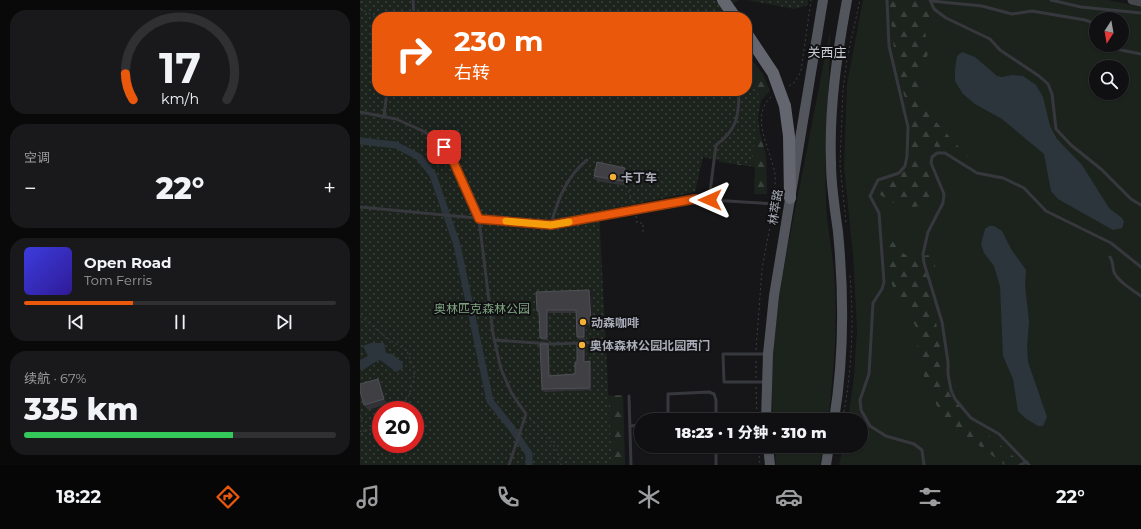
<!DOCTYPE html>
<html lang="zh">
<head>
<meta charset="utf-8">
<style>
  :root { --surface:#101012; --page:#19191b; --text:#f1f3f6; --muted:#9c9d9f; --line:#303032; --accent:#ea580c }
  body { margin:0; font-family:Montserrat,"Noto Sans SC",sans-serif; background:var(--page); color:var(--text); height:100vh; display:flex; flex-direction:column; font-size:15px; white-space:nowrap }
  * { box-sizing:border-box; margin:0 }
  p { font-size:13px; color:var(--muted) }
  .icon { flex:none; width:22px; height:22px; fill:none; stroke:currentColor; stroke-width:2; stroke-linecap:round; stroke-linejoin:round }
  .map { position:relative; flex:1; overflow:hidden }
  .drawer { display:flex; flex-direction:column; gap:10px; padding:10px; background:#09090a; width:360px }
  .drawer>* { flex:none }
  .top-card { position:absolute; left:12px; top:12px; width:380px; height:84px; border-radius:16px; box-shadow:0 1px 3px #0004,0 0 0 1px var(--line); background:#ea580c; color:#fff; overflow:hidden }
  .needle { width:26px; rotate:191deg }
  .fabs { position:absolute; left:729px; top:12px; display:grid; gap:8px }
  .fabs a { display:grid; place-items:center; width:40px; height:40px; border-radius:50%; background:var(--surface); box-shadow:0 1px 3px #0004,0 0 0 1px var(--line); font-size:20px }
  .speed { position:absolute; left:12px; top:401px; display:flex; gap:8px; font-size:20px; font-weight:700; text-align:center }
  .speed>* { display:grid; place-content:center; width:52px; height:52px; border-radius:50%; background:var(--surface); box-shadow:0 1px 3px #0004,0 0 0 1px var(--line); line-height:1 }
  .speed .limit { border:6px solid #d22; background:#fff; color:#111 }
  .pin { position:absolute; display:grid; place-items:center; width:34px; height:34px; color:#fff; margin:-17px; border-radius:8px; box-shadow:0 2px 6px #0006 }
  .me { position:absolute; width:44px; margin:-22px; rotate:270deg; stroke-linejoin:round; filter:drop-shadow(0 0 3px #0008) }
  .turn { display:flex; align-items:center; gap:14px; height:84px; padding:0 16px; font-size:18px }
  .turn .icon { width:52px; height:52px; stroke-width:2.5 }
  .turn b { display:block; font-size:28px; line-height:34px }
  .big { font-size:30px; font-weight:800; line-height:1.1 }
  .drawer .widget { flex:1; display:flex; flex-direction:column; justify-content:center; gap:6px; min-width:0; padding:0 14px; border-radius:16px; background:var(--page) }
  .drawer .dial { align-items:center; gap:0 }
  .dial svg { height:104px; overflow:visible; fill:none; stroke:var(--line); stroke-width:7; stroke-linecap:round; text-anchor:middle }
  .dial text { fill:var(--text); stroke:none }
  .song { display:flex; align-items:center; gap:12px }
  .cover { width:48px; height:48px; border-radius:6px; background:linear-gradient(135deg,hsl(240 70% 55%),hsl(250 70% 35%)) }
  .played { height:4px; border-radius:2px; background:linear-gradient(90deg,var(--accent) 35%,var(--line) 35%) }
  .keys { display:flex; justify-content:space-around; direction:ltr }
  .heat { display:flex; justify-content:space-between; align-items:center; font-size:22px; direction:ltr }
  .charge { height:6px; border-radius:3px; background:linear-gradient(90deg,#34c759 67%,var(--line) 0) }
  .trip { position:absolute; left:274px; top:413px; width:234px; height:40px; border-radius:20px; background:var(--surface); box-shadow:0 1px 3px #0004,0 0 0 1px var(--line); font-weight:800; line-height:40px; text-align:center }
  .tabs { display:flex; height:64px; justify-content:space-around; align-items:center; background:#060607; color:var(--muted) }
  .tabs .icon { width:28px; height:28px }
  .tabs .selected { color:var(--accent) }
  .tabs b { font-size:18px; color:var(--text) }
  main { display:flex; flex:1; min-height:0 }
  .map>svg:first-child { display:block }
  .grass { fill:#1c231d; fill-rule:evenodd }
  .forest { fill:url(#forest-firs) }
  .park { fill:url(#park-dots); fill-rule:evenodd }
  .water { fill:#2c353c }
  .lines { fill:none; stroke-linecap:round; stroke-linejoin:round }
  .canal { stroke:#2c353c; stroke-width:7 }
  .path { stroke:#3d3f44; stroke-width:1; stroke-dasharray:2 3; stroke-linecap:butt }
  .lane { stroke:#37383d; stroke-width:3 }
  .secondary { stroke:#45474d; stroke-width:9 }
  .primary { stroke:#53555c; stroke-width:10 }
  .highway { stroke:#63666e; stroke-width:12 }
  .highway-bridge { stroke:#63666e; stroke-width:12 }
  .wall { fill:#323236 }
  .shaded-wall { fill:#212124 }
  .building { fill:#3f3f44; stroke:#4f5156 }
  .route-casing { stroke:#983908; stroke-width:10 }
  .route { stroke:#ea580c; stroke-width:7 }
  .slow { stroke:#f59e0b; stroke-width:7 }
  .poi-dot { fill:#f2b134; stroke:#111113; stroke-width:1.5 }
  .labels { text-anchor:middle; dominant-baseline:central; stroke-width:4; stroke-linejoin:round; paint-order:stroke }
  .poi-label { font-size:12px; font-weight:bold; fill:#a8adb8; stroke:#111113; text-anchor:start }
  .street-label { font-size:12px; fill:#a8adb8; stroke:#111113 }
  .park-label { font-size:12px; fill:#7fa381; stroke:#111113 }
  .neighbourhood-label { font-size:13px; fill:#c9ccd4; stroke:#111113 }
</style>
</head>
<body>
<main>
<section class="drawer">
<div class="widget dial"><svg viewBox="0 0 100 80">
<path d="M14 69A42 42 0 1 1 86 69"/>
<path d="M14 69A42 42 0 0 1 8 49" stroke="#ea580c"/>
<text x="50" y="56" font-size="32" font-weight="700">17</text>
<text x="50" y="72" font-size="11">km/h</text>
</svg></div>
<div class="widget"><p>空调</p>
<div class="heat"><a>−</a><b class="big">22°</b><a>+</a></div>
</div>
<div class="widget">
<div class="song"><i class="cover"></i><div><b>Open Road</b><p>Tom Ferris</p></div></div>
<div class="played"></div>
<div class="keys"><svg class="icon" aria-label="previous" viewBox="0 0 24 24"><path d="M18 5L8 12l10 7zM5 5v14"/></svg><svg class="icon" aria-label="pause" viewBox="0 0 24 24"><path d="M8 5v14M16 5v14"/></svg><svg class="icon" aria-label="next" viewBox="0 0 24 24"><path d="M6 5l10 7-10 7zM19 5v14"/></svg></div>
</div>
<div class="widget"><p>续航 · 67%</p><b class="big">335 km</b><div class="charge"></div></div>
</section>
<div class="map">
<svg width="781" height="465" viewBox="0 0 781 465">
  <defs>
    <pattern id="forest-firs" width="22" height="20" patternUnits="userSpaceOnUse"><rect width="22" height="20" fill="#1c231d"/><path d="M5 1l3.5 6h-7zM16 11l3.5 6h-7z" fill="#3a403c"/></pattern>
    <pattern id="park-dots" width="8" height="8" patternUnits="userSpaceOnUse"><rect width="8" height="8" fill="#1c231d"/><path d="M2 2h.1M6 6h.1" fill="none" stroke="#3a403c" stroke-width="1.8" stroke-linecap="round"/></pattern>
  </defs>
  <rect width="100%" height="100%" fill="#161618"/>
  <!-- grass -->
  <g class="grass">
    <path d="M503,0H748L781,7V465H479L483,446H501V420H488L494,376L497,330L493,254L484,167L487,84ZM736,19H762V45H736ZM736,67H762V93H736Z"/>
    <path d="M470,31C470,87 464,142 466,197C466,222 472,247 474,272C478,322 474,371 468,420H413C408,344 423,269 438,195C449,140 459,86 470,31Z"/>
    <polygon points="415,446 463,446 460,465 416,465"/>
  </g>
  <!-- forest -->
  <g class="forest">
    <path d="M529,0H566L570,13L569,23L565,32L569,51L566,59L558,63L560,95L566,111L618,168H612L591,152L575,147L568,137L562,156L574,188L573,198L570,204C546,210 537,207 518,193L523,183L545,171L552,152L548,108L536,68Z"/>
    <polygon points="387,54 403,74 410,91 402,99 397,110 400,133 406,155 407,194 394,194 395,167 359,162 360,148 387,91"/>
    <path d="M524,223C530,236 537,256 554,257C560,257 567,255 573,254C578,266 574,273 566,282L574,309L585,380L595,383L603,403L604,415L660,462L645,465L586,421L573,399L559,364L556,327L534,289L528,276Z"/>
    <polygon points="263,395 265,465 203,465 243,396"/>
  </g>
  <!-- park -->
  <g class="park">
    <path d="M0,0H379L349,17H17V91H387V77L401,98L391,166L343,157L335,192L239,211L252,465H0ZM21,410H55V444H21Z"/>
    <polygon points="388,0 448,0 448,5 434,9"/>
  </g>
  <!-- water -->
  <g class="water">
    <polygon points="602,52 615,57 637,76 642,77 652,75 663,76 676,85 683,97 690,126 697,139 722,165 749,208 762,218 764,222 762,228 753,230 698,199 691,191 684,154 642,119 615,104 603,94 595,81 595,70 597,56"/>
    <polygon points="629,226 634,226 642,231 651,249 666,270 665,285 669,322 667,346 668,362 687,417 683,426 678,426 665,418 658,411 653,379 643,356 640,286 634,266 624,253 621,244 625,229"/>
    <path d="M11,343H24L26,353L32,354L42,362L43,368L36,372L20,360C12,363 9,367 3,370L0,369V360L8,356L3,346Z"/>
  </g>
  <g class="lines">
    <!-- canal -->
    <polyline class="canal" points="0,141 36,145 59,157 73,175 97,245 130,401 151,427 169,454 169,465"/>
    <!-- path -->
    <g class="path">
      <polyline points="0,1 0,6"/>
      <polyline points="0,8 13,16 22,17"/>
      <polyline points="429,86 435,82 441,71 451,0"/>
      <path d="M411,97C389,117 411,150 415,174C416,182 414,191 414,199"/>
      <polyline points="266,186 274,205"/>
      <polyline points="276,216 277,223 283,223 283,235"/>
      <polyline points="486,222 480,165 483,90 487,59 500,0"/>
      <polyline points="0,316 27,338 47,351 55,372 50,393 40,410"/>
      <polyline points="396,350 402,269 413,210"/>
      <polyline points="396,378 396,359"/>
      <polyline points="396,387 397,420"/>
      <polyline points="0,415 4,432 0,438"/>
      <path d="M483,417C492,370 494,323 490,275"/>
      <path d="M170,419C182,432 200,446 201,465"/>
      <polyline points="0,431 4,432 21,425"/>
      <polyline points="398,446 400,465"/>
      <polyline points="477,451 478,446"/>
    </g>
    <!-- lane -->
    <g class="lane">
      <polyline points="53,0 54,17"/>
      <polyline points="527,0 529,46 548,127 547,156 545,166 539,173 518,180 510,196 519,213 524,282 522,289 513,303 509,374 500,400 501,410 510,426 526,436 554,444 562,450 564,465"/>
      <polyline points="570,0 574,9 586,18 630,39 640,50 679,76 688,84 692,94 696,129 711,145 741,169 771,199 781,205"/>
      <polyline points="691,0 721,7 781,13"/>
      <polyline points="571,1 622,6 652,14 672,11 725,20 734,23 736,33"/>
      <polyline points="746,45 756,49 781,54"/>
      <polyline points="0,112 36,119 63,131 76,140 91,154 119,219 133,334 141,369 152,394 166,414 149,465"/>
      <polyline points="24,116 27,91"/>
      <path d="M349,200L356,145C377,130 379,116 379,91"/>
      <polyline points="0,207 191,225 335,199 414,204"/>
      <path d="M191,225C197,200 207,176 227,160"/>
      <path d="M750,257C754,263 752,266 754,272C758,282 773,290 781,296"/>
      <polyline points="134,340 191,344 249,342"/>
      <polyline points="405,382 364,382 363,354 406,354"/>
      <polyline points="269,396 271,465"/>
      <polyline points="308,420 308,394 349,392 354,394 356,400 356,420"/>
      <polyline points="270,426 281,425"/>
      <polyline points="356,465 356,446"/>
      <polyline points="660,465 667,462"/>
      <polyline points="669,465 639,434 611,418 595,399 591,390 588,374 588,362 582,322 564,263 563,254 568,232 583,203 584,194 571,163 572,157 577,153 585,153 617,173 643,178 664,188 686,211 751,243 781,267"/>
    </g>
    <!-- secondary -->
    <polyline class="secondary" points="772,0 781,2"/>
    <!-- primary -->
    <g class="primary">
      <polyline points="406,420 408,354 414,296 463,0"/>
      <path d="M474,420C484,359 484,294 478,232C475,209 471,187 471,163C469,108 477,54 487,0"/>
      <polyline points="408,446 410,465"/>
      <polyline points="466,465 469,446"/>
    </g>
    <!-- highway -->
    <g class="highway">
      <polyline points="363,0 375,17"/>
      <polyline points="425,106 429,136 430,198"/>
    </g>
    <!-- highway-bridge -->
    <polyline class="highway-bridge" points="387,34 413,73 425,106"/>
  </g>
  <!-- wall -->
  <g class="wall">
    <polygon points="265,168 269,173 266,186 237,181 234,176"/>
    <polygon points="231,292 233,325 226,325 226,340 219,340 217,337 216,313 188,313 189,341 182,340 180,338 179,313 177,311"/>
    <polygon points="224,343 226,346 226,362 230,361 231,364 232,390 184,392 182,389 188,344 189,347 190,375 215,374 217,362"/>
    <polygon points="18,379 21,384 27,404 8,410 4,405"/>
  </g>
  <!-- shaded-wall -->
  <g class="shaded-wall">
    <polygon points="265,168 269,173 266,186 263,181"/>
    <polygon points="229,290 231,292 233,325 231,322"/>
    <polygon points="187,310 188,313 189,341 187,338"/>
    <polygon points="224,322 226,325 226,340 224,337"/>
    <polygon points="224,343 226,346 226,364 224,362"/>
    <polygon points="188,344 189,347 190,378 189,376"/>
    <polygon points="230,361 231,364 232,390 230,388"/>
    <polygon points="18,379 21,384 27,404 24,399"/>
  </g>
  <!-- building -->
  <g class="building">
    <polygon points="237,162 265,168 263,181 234,176"/>
    <polygon points="229,290 231,322 224,322 224,337 217,337 216,310 187,310 187,338 180,338 179,311 177,311 176,292"/>
    <polygon points="224,343 224,362 230,361 230,388 182,389 180,344 188,344 189,376 215,374 215,362 217,362 217,344"/>
    <polygon points="18,379 24,399 4,405 0,391 0,384"/>
  </g>
  <g class="lines">
    <defs>
      <polyline id="route" points="84,147 90,154 119,219 191,225 335,199 350,200"/>
    </defs>
    <!-- route casing -->
    <use href="#route" class="route-casing"/>
    <!-- route -->
    <use href="#route" class="route"/>
    <!-- slow -->
    <polyline class="slow" points="146,221 191,225 209,222"/>
  </g>
  <!-- markers -->
  <g class="poi-dot">
    <circle cx="253" cy="177" r="4"/>
    <circle cx="223" cy="322" r="4"/>
    <circle cx="222" cy="345" r="4"/>
  </g>
  <g class="labels">
    <!-- poi labels -->
    <g class="poi-label">
      <text x="261" y="177">卡丁车</text>
      <text x="231" y="322">动森咖啡</text>
      <text x="230" y="345">奥体森林公园北园西门</text>
    </g>
    <!-- street labels -->
    <g class="street-label">
      <text transform="translate(415 207) rotate(-81)">林萃路</text>
    </g>
    <!-- park labels -->
    <g class="park-label">
      <text x="122" y="308">奥林匹克森林公园</text>
    </g>
    <!-- neighbourhood labels -->
    <g class="neighbourhood-label">
      <text x="467" y="52">关西庄</text>
    </g>
  </g>
</svg>
<div class="fabs">
<a><svg class="needle" viewBox="-14 -14 28 28"><path d="M0-13l5 13h-10z" fill="#e53935"/><path d="M0 13l5-13h-10z" fill="#9c9d9f"/></svg></a>
<a><svg class="icon" aria-label="search" viewBox="0 0 24 24"><circle cx="10" cy="10" r="6"/><path d="M15 15l6 6"/></svg></a>
</div>
<div class="speed"><div class="limit">20</div></div>
<div class="pin" style="left:84px;top:147px;background:#d93025"><svg class="icon" aria-label="arrive" viewBox="0 0 24 24"><path d="M6 21V4h12l-3 4 3 4H6"/></svg></div>
<svg class="me" style="left:350px;top:200px" viewBox="-20 -20 40 40"><path d="M0-17L14 15 0 8-14 15z" fill="#ea580c" stroke="#fff" stroke-width="4"/></svg>
<div class="trip">18:23 · 1 分钟 · 310 m</div>
<div class="top-card">
<div class="turn"><svg class="icon" aria-label="right" viewBox="0 0 24 24"><path d="M7 20v-9h11M14 6l5 5-5 5"/></svg><div><b>230 m</b>右转</div></div>
</div>
</div>
</main>
<nav class="tabs">
<b>18:22</b>
<svg class="icon selected" aria-label="directions" viewBox="0 0 24 24"><path d="M12 3l9 9-9 9-9-9zM9 14v-3h6M13 9l2 2-2 2"/></svg>
<svg class="icon" aria-label="music" viewBox="0 0 24 24"><path d="M9 18V5l10-2v13"/><circle cx="6" cy="18" r="3"/><circle cx="16" cy="16" r="3"/></svg>
<svg class="icon" aria-label="phone" viewBox="0 0 24 24"><path d="M5 4h4l2 5-3 2q2 4 5 5l2-3 5 2v4C11 20 4 13 5 4z"/></svg>
<svg class="icon" aria-label="climate" viewBox="0 0 24 24"><path d="M12 3v18M4 7l16 10M4 17L20 7"/></svg>
<svg class="icon" aria-label="car" viewBox="0 0 24 24"><path d="M5 17H2v-5l4-1 3-4h7l3 4 3 1v5h-3M9 17h6M6 11h13"/><circle cx="7" cy="17" r="2"/><circle cx="17" cy="17" r="2"/></svg>
<svg class="icon" aria-label="filters" viewBox="0 0 24 24"><path d="M4 7h16M4 17h16"/><circle cx="9" cy="7" r="2"/><circle cx="15" cy="17" r="2"/></svg>
<b>22°</b>
</nav>
</body>
</html>
